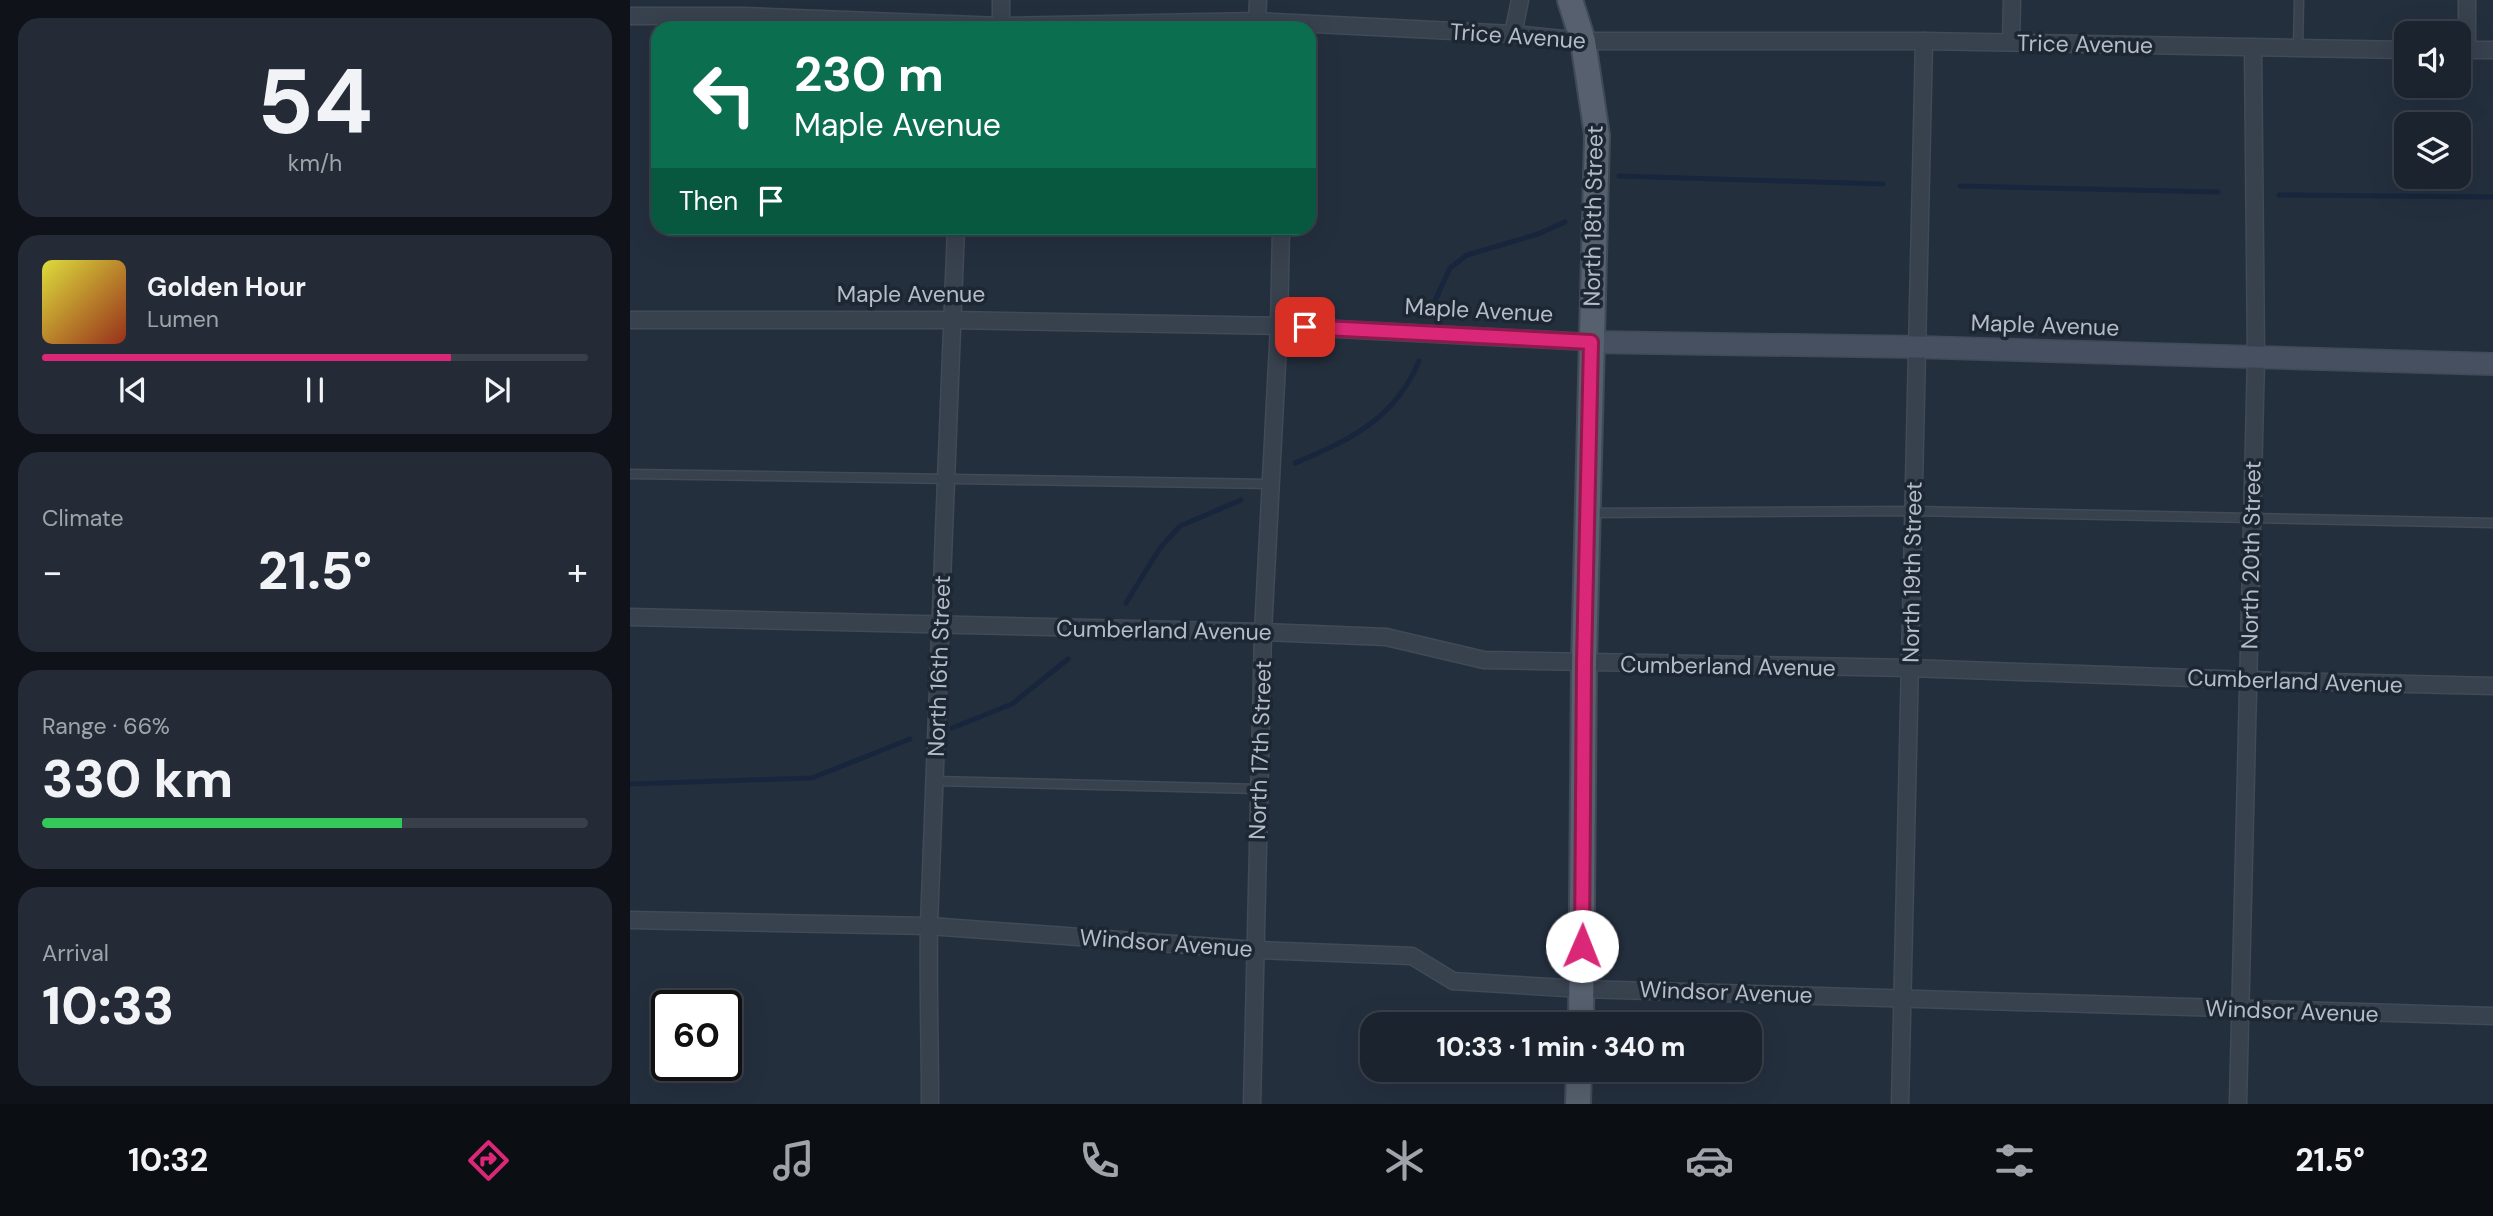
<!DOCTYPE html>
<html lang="en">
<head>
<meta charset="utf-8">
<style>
  :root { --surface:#1b232e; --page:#242b36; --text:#f1f3f6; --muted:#a0a4aa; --line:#39404a; --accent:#db2777 }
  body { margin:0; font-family:"DM Sans",sans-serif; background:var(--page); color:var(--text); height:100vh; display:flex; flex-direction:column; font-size:26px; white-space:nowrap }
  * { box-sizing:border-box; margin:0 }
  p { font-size:23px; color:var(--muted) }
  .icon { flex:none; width:38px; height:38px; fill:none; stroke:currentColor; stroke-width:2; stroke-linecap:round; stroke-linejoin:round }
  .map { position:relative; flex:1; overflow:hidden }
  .side { display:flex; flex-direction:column; gap:18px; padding:18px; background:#0f1319; width:630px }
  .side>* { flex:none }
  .top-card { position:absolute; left:21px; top:21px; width:665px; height:214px; border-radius:21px; box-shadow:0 7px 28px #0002,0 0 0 2px var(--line); background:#0b6e4f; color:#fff; overflow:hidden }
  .tools { position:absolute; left:1764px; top:21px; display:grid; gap:14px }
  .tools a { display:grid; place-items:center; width:77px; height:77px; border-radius:14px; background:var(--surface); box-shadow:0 7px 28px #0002,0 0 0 2px var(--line); font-size:35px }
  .speed { position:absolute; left:21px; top:990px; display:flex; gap:14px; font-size:35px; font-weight:700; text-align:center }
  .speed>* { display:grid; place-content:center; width:91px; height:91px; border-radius:50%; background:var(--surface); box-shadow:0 7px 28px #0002,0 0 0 2px var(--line); line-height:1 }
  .speed .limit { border:4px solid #111; border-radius:10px; background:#fff; color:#111 }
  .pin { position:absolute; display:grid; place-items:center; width:60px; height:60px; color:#fff; margin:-30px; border-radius:14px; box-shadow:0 4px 10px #0006 }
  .me { position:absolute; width:77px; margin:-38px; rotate:1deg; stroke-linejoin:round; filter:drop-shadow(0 0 5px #0008) }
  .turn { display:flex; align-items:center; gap:24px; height:147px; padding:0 28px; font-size:32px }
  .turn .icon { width:91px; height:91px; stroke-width:2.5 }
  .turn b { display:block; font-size:49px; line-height:60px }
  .then { display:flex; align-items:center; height:66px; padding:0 28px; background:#0003; gap:14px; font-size:26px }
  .big { font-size:52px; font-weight:800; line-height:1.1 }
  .side .tile { flex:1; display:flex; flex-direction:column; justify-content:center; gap:10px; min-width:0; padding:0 24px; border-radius:21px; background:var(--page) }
  .side .dial { align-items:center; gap:0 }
  .dial b { font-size:91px; line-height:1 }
  .song { display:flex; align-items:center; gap:21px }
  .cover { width:84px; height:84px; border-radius:10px; background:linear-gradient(135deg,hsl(60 70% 55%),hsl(10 70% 35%)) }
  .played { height:7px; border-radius:4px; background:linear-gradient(90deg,var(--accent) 75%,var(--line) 75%) }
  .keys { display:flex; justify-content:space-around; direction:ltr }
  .heat { display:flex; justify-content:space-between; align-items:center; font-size:38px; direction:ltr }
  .charge { height:10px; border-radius:5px; background:linear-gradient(90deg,#34c759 66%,var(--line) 0) }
  .trip { position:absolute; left:730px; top:1012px; width:402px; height:70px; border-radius:21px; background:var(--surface); box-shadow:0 7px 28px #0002,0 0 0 2px var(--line); font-weight:800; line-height:70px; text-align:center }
  .tab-bar { display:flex; height:112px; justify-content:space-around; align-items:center; background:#0b0e12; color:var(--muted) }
  .tab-bar .icon { width:49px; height:49px }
  .tab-bar .selected { color:var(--accent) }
  .tab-bar b { font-size:32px; color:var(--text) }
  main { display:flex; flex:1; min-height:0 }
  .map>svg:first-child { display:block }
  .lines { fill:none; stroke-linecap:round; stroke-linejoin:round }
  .stream { stroke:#17263c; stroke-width:5 }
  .lane-casing { stroke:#414a57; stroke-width:11 }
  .street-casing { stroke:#414a57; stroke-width:19 }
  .secondary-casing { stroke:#414a57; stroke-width:24 }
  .primary-casing { stroke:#414a57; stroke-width:28 }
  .lane { stroke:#38414e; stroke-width:8 }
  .street { stroke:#38414e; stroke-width:16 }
  .secondary { stroke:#465061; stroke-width:21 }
  .primary { stroke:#56606e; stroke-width:24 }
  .route-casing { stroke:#8e194d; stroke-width:18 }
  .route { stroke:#db2777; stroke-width:12 }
  .labels { text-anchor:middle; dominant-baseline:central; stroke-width:7; stroke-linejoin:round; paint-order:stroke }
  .street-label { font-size:23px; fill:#b4bcc9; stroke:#1d2633 }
</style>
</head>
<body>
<main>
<section class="side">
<div class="tile dial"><b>54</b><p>km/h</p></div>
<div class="tile">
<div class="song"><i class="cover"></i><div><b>Golden Hour</b><p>Lumen</p></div></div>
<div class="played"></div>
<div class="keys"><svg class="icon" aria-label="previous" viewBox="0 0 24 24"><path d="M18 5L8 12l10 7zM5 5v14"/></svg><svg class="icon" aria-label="pause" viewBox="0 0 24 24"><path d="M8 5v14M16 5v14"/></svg><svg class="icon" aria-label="next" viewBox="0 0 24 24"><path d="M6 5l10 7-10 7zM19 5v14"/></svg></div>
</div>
<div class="tile"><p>Climate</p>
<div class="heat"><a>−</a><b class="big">21.5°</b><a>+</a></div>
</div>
<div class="tile"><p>Range · 66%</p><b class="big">330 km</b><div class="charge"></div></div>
<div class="tile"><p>Arrival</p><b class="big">10:33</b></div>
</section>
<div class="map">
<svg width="1863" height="1104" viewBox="0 0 1863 1104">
  <rect width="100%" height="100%" fill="#242f3e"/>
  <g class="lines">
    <!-- stream -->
    <g class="stream">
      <polyline points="989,176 1253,184"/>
      <polyline points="1330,186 1588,192"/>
      <polyline points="1649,195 1863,197"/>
      <polyline points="802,307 820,268 837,255 908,234 935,222"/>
      <path d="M665,463C720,440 765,419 789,361"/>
      <polyline points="496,603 530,548 550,526 611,500"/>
      <polyline points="322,728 382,704 438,659"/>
      <polyline points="0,784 182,778 280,739"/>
    </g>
    <defs>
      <g id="lane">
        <polyline points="1668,48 1669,0"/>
        <polyline points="0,474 641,484"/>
        <polyline points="960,513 1283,511 1863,523"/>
        <polyline points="306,781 629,789"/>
      </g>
      <g id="street">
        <polyline points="0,16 112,16 371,26 627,21 883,34 953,41 1294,41 1776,50"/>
        <polyline points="627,21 628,0"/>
        <polyline points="371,26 371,0"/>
        <polyline points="883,34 890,0"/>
        <polyline points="1381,42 1382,0"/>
        <polyline points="1829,50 1863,50"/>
        <polyline points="1837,50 1837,0"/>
        <polyline points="0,320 323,320 649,326 961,342"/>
        <polyline points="0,617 633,632 756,637 854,660 1280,668 1618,680 1863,686"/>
        <polyline points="0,920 299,926 626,950 782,956 823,981 952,989 1863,1016"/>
        <path d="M300,1104C300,1044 298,984 299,924C306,692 318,460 326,228"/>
        <polyline points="622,1104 633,632 649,326 651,228"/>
        <polyline points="1270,1104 1294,41"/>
        <polyline points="1608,1104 1626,358 1623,47"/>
      </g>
      <polyline id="secondary" points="961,342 1287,347 1863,364"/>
      <g id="primary">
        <polyline points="940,0 953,41 967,135 954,664 951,1024"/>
        <polyline points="948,1104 949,1069"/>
      </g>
    </defs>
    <!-- lane casing -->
    <use href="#lane" class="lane-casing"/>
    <!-- street casing -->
    <use href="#street" class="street-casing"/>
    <!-- secondary casing -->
    <use href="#secondary" class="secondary-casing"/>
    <!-- primary casing -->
    <use href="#primary" class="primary-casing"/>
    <!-- lane -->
    <use href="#lane" class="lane"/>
    <!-- street -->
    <use href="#street" class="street"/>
    <!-- secondary -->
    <use href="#secondary" class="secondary"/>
    <!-- primary -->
    <use href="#primary" class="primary"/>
  </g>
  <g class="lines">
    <defs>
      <polyline id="route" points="675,327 961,342 954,664 952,946"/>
    </defs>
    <!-- route casing -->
    <use href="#route" class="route-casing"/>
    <!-- route -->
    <use href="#route" class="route"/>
  </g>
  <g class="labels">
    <!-- street labels -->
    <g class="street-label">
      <text transform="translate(888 36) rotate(4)">Trice Avenue</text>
      <text transform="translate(1455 44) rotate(1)">Trice Avenue</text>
      <text transform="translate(963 216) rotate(-89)">North 18th Street</text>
      <text x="281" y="294">Maple Avenue</text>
      <text transform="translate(849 310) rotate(3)">Maple Avenue</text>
      <text transform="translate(1415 325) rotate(2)">Maple Avenue</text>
      <text transform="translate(1621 555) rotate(-89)">North 20th Street</text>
      <text transform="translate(1282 572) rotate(-89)">North 19th Street</text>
      <text transform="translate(534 630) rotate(1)">Cumberland Avenue</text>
      <text transform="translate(309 666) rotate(-88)">North 16th Street</text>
      <text transform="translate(1098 666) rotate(1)">Cumberland Avenue</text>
      <text transform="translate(1665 681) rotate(2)">Cumberland Avenue</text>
      <text transform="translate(630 750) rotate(-88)">North 17th Street</text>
      <text transform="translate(536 943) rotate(4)">Windsor Avenue</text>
      <text transform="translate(1096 992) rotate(2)">Windsor Avenue</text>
      <text transform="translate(1662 1011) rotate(2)">Windsor Avenue</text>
    </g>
  </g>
</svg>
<div class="tools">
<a><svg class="icon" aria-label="sound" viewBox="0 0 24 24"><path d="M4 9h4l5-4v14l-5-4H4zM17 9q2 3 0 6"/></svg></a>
<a><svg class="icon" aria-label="layers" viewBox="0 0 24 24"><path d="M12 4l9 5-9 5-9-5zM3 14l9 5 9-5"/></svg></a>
</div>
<div class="speed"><div class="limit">60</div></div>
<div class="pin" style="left:675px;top:327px;background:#d93025"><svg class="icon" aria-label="arrive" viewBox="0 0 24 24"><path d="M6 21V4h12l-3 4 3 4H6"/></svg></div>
<svg class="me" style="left:952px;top:946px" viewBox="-20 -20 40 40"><circle r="19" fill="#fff"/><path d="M0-13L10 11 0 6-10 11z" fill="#db2777"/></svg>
<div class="trip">10:33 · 1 min · 340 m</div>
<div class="top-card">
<div class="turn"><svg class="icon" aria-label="left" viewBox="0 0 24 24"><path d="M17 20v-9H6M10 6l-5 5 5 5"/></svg><div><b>230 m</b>Maple Avenue</div></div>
<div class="then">Then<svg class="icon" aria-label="arrive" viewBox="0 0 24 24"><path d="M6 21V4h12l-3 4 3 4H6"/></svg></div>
</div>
</div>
</main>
<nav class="tab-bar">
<b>10:32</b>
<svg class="icon selected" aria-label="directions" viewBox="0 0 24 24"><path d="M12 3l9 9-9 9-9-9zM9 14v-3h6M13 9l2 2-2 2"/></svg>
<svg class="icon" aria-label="music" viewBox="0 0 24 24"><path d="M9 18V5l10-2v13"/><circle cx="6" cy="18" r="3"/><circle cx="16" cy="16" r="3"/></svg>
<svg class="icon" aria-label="phone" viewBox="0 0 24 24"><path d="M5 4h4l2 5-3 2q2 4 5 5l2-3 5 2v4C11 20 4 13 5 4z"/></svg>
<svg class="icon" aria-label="climate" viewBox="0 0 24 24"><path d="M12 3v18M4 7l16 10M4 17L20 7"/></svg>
<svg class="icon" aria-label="car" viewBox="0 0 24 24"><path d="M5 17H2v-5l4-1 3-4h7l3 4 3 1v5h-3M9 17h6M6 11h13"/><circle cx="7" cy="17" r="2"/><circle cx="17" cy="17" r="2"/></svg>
<svg class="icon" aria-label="filters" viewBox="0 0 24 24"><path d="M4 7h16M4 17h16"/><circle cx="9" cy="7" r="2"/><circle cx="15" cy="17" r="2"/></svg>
<b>21.5°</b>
</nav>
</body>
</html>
